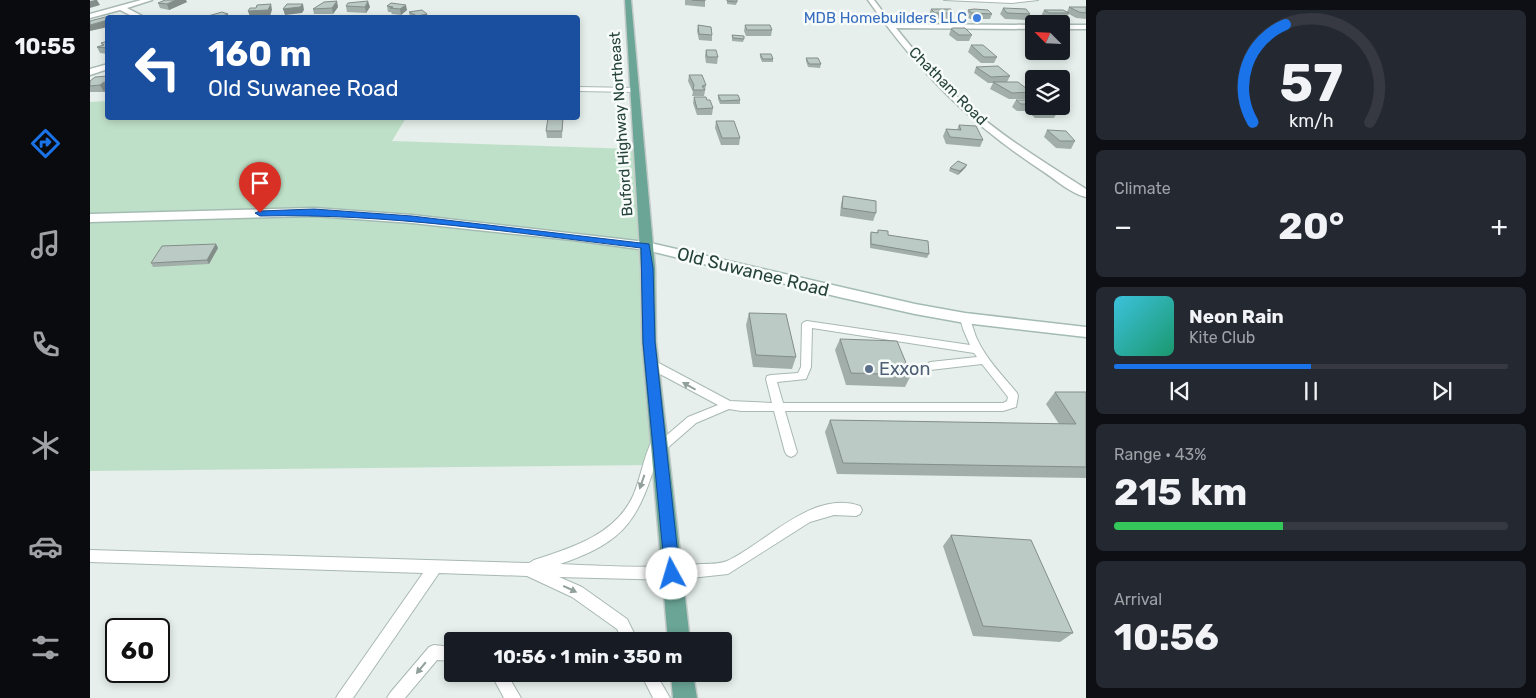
<!DOCTYPE html>
<html lang="en">
<head>
<meta charset="utf-8">
<style>
  :root { --surface:#171b24; --page:#242831; --text:#f1f3f6; --muted:#9ea1a6; --line:#363941; --accent:#1a73e8 }
  body { margin:0; font-family:Rubik,sans-serif; background:var(--page); color:var(--text); height:100vh; display:flex; flex-direction:column; font-size:19px; white-space:nowrap }
  * { box-sizing:border-box; margin:0 }
  p { font-size:16px; color:var(--muted) }
  .icon { flex:none; width:28px; height:28px; fill:none; stroke:currentColor; stroke-width:2; stroke-linecap:round; stroke-linejoin:round }
  .map { position:relative; flex:1; overflow:hidden }
  .drawer { display:flex; flex-direction:column; gap:10px; padding:10px; background:#0d0f14; width:450px }
  .drawer>* { flex:none }
  .guide { position:absolute; left:15px; top:15px; width:475px; height:105px; border-radius:5px; box-shadow:0 2px 8px #0003; background:#1a4fa0; color:#fff; overflow:hidden }
  .needle { width:32px; rotate:294deg }
  .fabs { position:absolute; left:935px; top:15px; display:grid; gap:10px }
  .fabs a { display:grid; place-items:center; width:45px; height:45px; border-radius:5px; background:var(--surface); box-shadow:0 2px 8px #0003; font-size:25px }
  .speed { position:absolute; left:15px; top:618px; display:flex; gap:10px; font-size:25px; font-weight:700; text-align:center }
  .speed>* { display:grid; place-content:center; width:65px; height:65px; border-radius:50%; background:var(--surface); box-shadow:0 2px 8px #0003; line-height:1 }
  .speed .limit { border:2px solid #111; border-radius:8px; background:#fff; color:#111 }
  .pin { position:absolute; display:grid; place-items:center; width:42px; height:42px; color:#fff; margin:-51px -21px; border-radius:50% 50% 50% 0; rotate:-45deg; box-shadow:0 0 5px #0007 }
  .pin .icon { rotate:45deg }
  .me { position:absolute; width:55px; margin:-28px; rotate:354deg; stroke-linejoin:round; filter:drop-shadow(0 0 4px #0008) }
  .turn { display:flex; align-items:center; gap:18px; height:105px; padding:0 20px; font-size:22px }
  .turn .icon { width:65px; height:65px; stroke-width:2.5 }
  .turn b { display:block; font-size:35px; line-height:42px }
  .big { font-size:38px; font-weight:700; line-height:1.1 }
  .drawer .widget { flex:1; display:flex; flex-direction:column; justify-content:center; gap:8px; min-width:0; padding:0 18px; border-radius:8px; background:var(--page) }
  .drawer .dial { align-items:center; gap:0 }
  .dial svg { height:130px; overflow:visible; fill:none; stroke:var(--line); stroke-width:7; stroke-linecap:round; text-anchor:middle }
  .dial text { fill:var(--text); stroke:none }
  .song { display:flex; align-items:center; gap:15px }
  .cover { width:60px; height:60px; border-radius:8px; background:linear-gradient(135deg,hsl(190 70% 55%),hsl(160 70% 35%)) }
  .played { height:5px; border-radius:2px; background:linear-gradient(90deg,var(--accent) 50%,var(--line) 50%) }
  .keys { display:flex; justify-content:space-around; direction:ltr }
  .heat { display:flex; justify-content:space-between; align-items:center; font-size:28px; direction:ltr }
  .charge { height:8px; border-radius:4px; background:linear-gradient(90deg,#34c759 43%,var(--line) 0) }
  .trip { position:absolute; left:354px; top:632px; width:288px; height:50px; border-radius:5px; background:var(--surface); box-shadow:0 2px 8px #0003; font-weight:700; line-height:50px; text-align:center }
  main { display:flex; flex:1; min-height:0 }
  .tabs { display:flex; flex-direction:column; width:90px; justify-content:space-around; align-items:center; background:#090b0e; color:var(--muted) }
  .tabs .icon { width:35px; height:35px }
  .tabs .current { color:var(--accent) }
  .tabs b { font-size:22px; color:var(--text) }
  .map>svg:first-child { display:block }
  .green { fill:#bfe0c8 }
  .lines { fill:none; stroke-linecap:round; stroke-linejoin:round }
  .lane-casing { stroke:#a8b8b2; stroke-width:2 }
  .street-casing { stroke:#a8b8b2; stroke-width:3 }
  .secondary-casing { stroke:#a4bbb3; stroke-width:3 }
  .primary-casing { stroke:#c2cac8; stroke-width:3 }
  .lane { fill:#fff; fill-rule:evenodd }
  .street { fill:#fff; fill-rule:evenodd }
  .secondary { fill:#fff; fill-rule:evenodd }
  .primary { fill:#6aa596; fill-rule:evenodd }
  .wall { fill:#a1aea9 }
  .shaded-wall { fill:#838d89 }
  .building { fill:#bbcac4; stroke:#838d89 }
  .oneway { fill:#92a09c }
  .route { fill:#1a73e8; stroke:#114b97 }
  .shop-dot { fill:#3f7fe0; stroke:#f7fbf9; stroke-width:2 }
  .service-dot { fill:#5c6f8a; stroke:#f7fbf9; stroke-width:2 }
  .labels { text-anchor:middle; dominant-baseline:central; stroke-width:5; stroke-linejoin:round; paint-order:stroke }
  .far-shop-label { font-size:15px; fill:#366cbe; stroke:#f7fbf9; text-anchor:end }
  .far-street-label { font-size:15px; fill:#24423a; stroke:#f7fbf9 }
  .street-label { font-size:18px; fill:#24423a; stroke:#f7fbf9 }
  .service-label { font-size:18px; fill:#4e5e75; stroke:#f7fbf9; text-anchor:start }
</style>
</head>
<body>
<main>
<nav class="tabs">
<b>10:55</b>
<svg class="icon current" aria-label="directions" viewBox="0 0 24 24"><path d="M12 3l9 9-9 9-9-9zM9 14v-3h6M13 9l2 2-2 2"/></svg>
<svg class="icon" aria-label="music" viewBox="0 0 24 24"><path d="M9 18V5l10-2v13"/><circle cx="6" cy="18" r="3"/><circle cx="16" cy="16" r="3"/></svg>
<svg class="icon" aria-label="phone" viewBox="0 0 24 24"><path d="M5 4h4l2 5-3 2q2 4 5 5l2-3 5 2v4C11 20 4 13 5 4z"/></svg>
<svg class="icon" aria-label="climate" viewBox="0 0 24 24"><path d="M12 3v18M4 7l16 10M4 17L20 7"/></svg>
<svg class="icon" aria-label="car" viewBox="0 0 24 24"><path d="M5 17H2v-5l4-1 3-4h7l3 4 3 1v5h-3M9 17h6M6 11h13"/><circle cx="7" cy="17" r="2"/><circle cx="17" cy="17" r="2"/></svg>
<svg class="icon" aria-label="filters" viewBox="0 0 24 24"><path d="M4 7h16M4 17h16"/><circle cx="9" cy="7" r="2"/><circle cx="15" cy="17" r="2"/></svg>
</nav>
<div class="map">
<svg width="996" height="698" viewBox="0 0 996 698">
  <rect width="100%" height="100%" fill="#e6efeb"/>
  <!-- green -->
  <polygon class="green" points="17,101 18,118 316,118 302,141 543,149 562,465 0,471 0,102"/>
  <g class="lines">
    <defs>
      <g id="lane">
        <polygon points="854,0 948,0 922,3"/>
        <polygon points="488,87 545,88 548,90 545,92 488,91"/>
        <path d="M875,315C882,318 883,331 887,339C896,359 913,376 927,393L928,396L926,407L913,411H695L707,452L705,455L701,457L697,455L695,452L684,411H651L639,409L606,423L574,451L569,452C549,518 538,541 470,564C517,566 564,569 611,564C619,564 630,564 637,561C676,543 723,489 770,506L772,510L770,514L766,516L744,515L720,522L638,574L582,580L469,577L492,587L537,619L548,641H533L527,629L482,597L437,576L349,573L263,698H246L249,693L333,573L0,562V550L439,563L444,560C481,548 525,535 543,496C551,478 553,458 562,441L566,439L570,441L598,417L628,405L557,367L556,364L557,361H565L640,401L682,403L676,379L677,376L681,375L708,373L711,367L712,324L714,322L717,321L880,345L873,329L870,318ZM722,328L884,353L887,357L840,362L835,366L840,370L892,364L918,397L917,401L913,403H693L687,382L716,379L721,367Z"/>
        <polygon points="344,645 362,647 362,661 347,660 315,698 297,698 300,693 339,647"/>
        <polygon points="401,674 417,674 431,698 414,698"/>
        <polygon points="551,674 566,674 580,698 563,698"/>
      </g>
      <g id="street">
        <polygon points="51,0 62,0 37,8 56,18 46,18 30,10 0,18 0,14"/>
        <path d="M778,0H784L802,24L944,25V29L806,28C827,54 848,80 873,102C911,136 954,162 996,189V197C982,194 966,180 954,172C879,123 829,72 778,0Z"/>
        <rect x="971" y="25" width="25" height="4"/>
        <polygon points="18,64 18,69 0,75 0,69"/>
      </g>
      <polygon id="secondary" points="224,208 322,215 556,242 825,304 875,313 996,327 996,337 875,323 825,314 749,297 556,250 482,240 322,223 224,216 0,222 0,214"/>
      <g id="primary">
        <polygon points="535,0 541,0 565,268 566,342 600,641 578,641 552,342 551,268"/>
        <polygon points="581,674 603,674 607,698 583,698"/>
      </g>
    </defs>
    <!-- lane casing -->
    <use href="#lane" class="lane-casing"/>
    <!-- street casing -->
    <use href="#street" class="street-casing"/>
    <!-- secondary casing -->
    <use href="#secondary" class="secondary-casing"/>
    <!-- primary casing -->
    <use href="#primary" class="primary-casing"/>
    <!-- lane -->
    <use href="#lane" class="lane"/>
    <!-- street -->
    <use href="#street" class="street"/>
    <!-- secondary -->
    <use href="#secondary" class="secondary"/>
    <!-- primary -->
    <use href="#primary" class="primary"/>
  </g>
  <!-- wall -->
  <g class="wall">
    <polygon points="595,0 615,0 615,7 595,5"/>
    <polygon points="637,0 647,2 646,5 637,4"/>
    <polygon points="97,2 79,10 70,8 68,3"/>
    <polygon points="301,3 317,10 311,15 302,14 301,12 298,12 297,6"/>
    <polygon points="256,6 280,7 276,13 257,12"/>
    <polygon points="248,7 243,14 224,14 223,9"/>
    <polygon points="979,7 996,7 996,19 986,18 979,14 976,19 957,19 951,16 954,10 977,12"/>
    <polygon points="913,8 940,14 938,20 915,19 910,14"/>
    <polygon points="841,9 864,13 862,19 843,18 839,14"/>
    <polygon points="878,10 902,14 900,19 880,19 876,16"/>
    <polygon points="319,12 337,14 338,18 320,18"/>
    <polygon points="608,25 622,35 622,41 609,40 607,31"/>
    <polygon points="655,25 682,30 681,36 656,36 654,31"/>
    <polygon points="861,29 882,35 879,41 867,41 859,35"/>
    <polygon points="642,35 654,39 653,42 642,41"/>
    <polygon points="18,41 18,54 10,53 7,47 12,45 11,43"/>
    <polygon points="881,45 907,57 904,63 891,63 878,52"/>
    <polygon points="616,50 628,57 627,64 616,63 615,56"/>
    <polygon points="670,54 683,59 683,62 672,62 670,57"/>
    <polygon points="716,58 731,64 730,68 718,67 716,61"/>
    <polygon points="886,67 920,76 917,82 941,92 938,99 919,99 900,89 903,83 898,83 884,73"/>
    <polygon points="599,75 616,85 614,96 602,96 603,92 598,81"/>
    <polygon points="18,76 18,89 14,92 0,92 0,81"/>
    <polygon points="628,95 650,100 650,104 630,104 628,99"/>
    <polygon points="604,97 617,100 623,108 622,115 607,115 603,103"/>
    <polygon points="926,100 968,111 964,118 945,118 937,111 927,111 922,107"/>
    <polygon points="473,118 472,138 457,138 456,131"/>
    <polygon points="626,121 650,138 649,145 631,145 625,128"/>
    <polygon points="869,125 893,140 890,147 856,144 853,136 856,129 867,130"/>
    <polygon points="957,130 985,141 981,149 966,148 954,137"/>
    <polygon points="877,165 875,168 868,175 859,171 860,168"/>
    <polygon points="753,196 786,213 783,221 750,216 751,204"/>
    <polygon points="788,230 839,254 837,258 780,248 780,236 781,232 787,233"/>
    <polygon points="126,244 128,248 119,264 63,267 61,263"/>
    <polygon points="659,313 706,357 702,369 663,367 656,325"/>
    <polygon points="750,339 821,375 815,387 756,385 745,350"/>
    <polygon points="965,392 996,392 996,478 747,474 735,432 740,420 969,424 956,404"/>
    <polygon points="861,535 983,633 970,642 883,636 853,546"/>
  </g>
  <!-- shaded-wall -->
  <g class="shaded-wall">
    <polygon points="5,0 7,0 10,5 0,8 0,1"/>
    <polygon points="86,0 96,0 97,2 79,10 77,4"/>
    <polygon points="247,1 248,7 243,14 242,8"/>
    <polygon points="278,1 280,7 276,13 275,7"/>
    <polygon points="181,4 182,10 180,16 160,17 158,11"/>
    <polygon points="213,4 214,10 212,13 195,15 193,9"/>
    <polygon points="316,5 317,10 311,15 310,9"/>
    <polygon points="138,14 139,18 127,18"/>
    <polygon points="337,14 338,18 328,18 327,16"/>
    <polygon points="18,20 18,27 0,31 0,25"/>
    <polygon points="14,82 18,89 14,92 10,85"/>
    <polygon points="877,165 875,168 868,175 870,171"/>
    <polygon points="126,244 128,248 119,264 117,260"/>
  </g>
  <!-- building -->
  <g class="building">
    <polygon points="75,0 86,0 77,4 68,3"/>
    <polygon points="602,0 615,0 615,1"/>
    <polygon points="637,0 647,0 647,2 637,1"/>
    <polygon points="247,1 242,8 223,9 234,2"/>
    <polygon points="278,1 275,7 256,6 258,3"/>
    <polygon points="301,3 316,5 310,9 300,8 303,7 297,6"/>
    <polygon points="181,4 178,10 158,11 160,8 166,8 167,5"/>
    <polygon points="197,4 213,4 210,7 193,9"/>
    <polygon points="979,7 996,7 996,13 989,12"/>
    <polygon points="913,8 936,9 940,14 917,13"/>
    <polygon points="841,9 861,9 864,13 845,13"/>
    <polygon points="884,9 898,10 902,14 882,13 878,10"/>
    <polygon points="332,10 337,14 327,16 319,12"/>
    <polygon points="954,10 973,10 979,13 959,13"/>
    <polygon points="132,12 138,14 127,18 111,18"/>
    <polygon points="19,16 22,18 18,18 18,20 0,25 0,21"/>
    <polygon points="608,25 621,27 622,35 609,34"/>
    <polygon points="655,25 680,25 682,30 657,30"/>
    <polygon points="863,28 875,28 882,35 869,35 861,29"/>
    <polygon points="642,35 654,36 654,39 643,38"/>
    <polygon points="18,41 18,48 7,47 14,45 11,43"/>
    <polygon points="881,45 893,45 907,57 894,57"/>
    <polygon points="616,50 626,50 628,57 617,57"/>
    <polygon points="670,54 681,54 683,59 673,59"/>
    <polygon points="716,58 728,58 731,64 719,64"/>
    <polygon points="908,66 920,76 901,77 886,67"/>
    <polygon points="599,75 612,75 616,85 612,86 615,90 603,90 604,85"/>
    <polygon points="18,76 18,82 14,82 10,85 0,86 0,81 5,77"/>
    <polygon points="903,82 928,82 941,92 922,93"/>
    <polygon points="628,95 648,95 650,100 631,101"/>
    <polygon points="604,97 616,97 617,100 620,100 623,108 607,109"/>
    <polygon points="926,100 944,100 944,106 962,106 968,111 949,111 941,104 931,104"/>
    <polygon points="458,118 473,118 472,131 456,131"/>
    <polygon points="626,121 644,121 650,138 632,138"/>
    <polygon points="869,125 886,126 893,140 860,137 856,129 871,130"/>
    <polygon points="957,130 976,131 985,141 970,141"/>
    <polygon points="868,161 877,165 870,171 860,168"/>
    <polygon points="753,196 786,201 786,213 752,208"/>
    <polygon points="788,230 798,231 798,235 838,241 839,254 781,244 781,232 788,233"/>
    <polygon points="126,244 117,260 61,263 72,246"/>
    <polygon points="659,313 696,314 706,357 666,355"/>
    <polygon points="750,339 807,341 821,375 761,373"/>
    <polygon points="965,392 996,392 996,467 753,463 740,420 986,424"/>
    <polygon points="861,535 941,540 983,633 893,626"/>
  </g>
  <!-- one-way arrows -->
  <defs><path id="oneway-solid" d="M-6-.8H1V-3.2L6.5 0L1 3.2V.8H-6Z" transform="scale(1.25)"/></defs>
  <g class="oneway">
    <use href="#oneway-solid" transform="translate(599 386) rotate(-151)"/>
    <use href="#oneway-solid" transform="translate(552 482) rotate(109)"/>
    <use href="#oneway-solid" transform="translate(480 589) rotate(25)"/>
    <use href="#oneway-solid" transform="translate(331 668) rotate(130)"/>
  </g>
  <!-- route -->
  <path class="route" d="M224,209L322,216L559,244L563,268L565,342L590,574L588,579L582,581L577,579L575,574L553,342L551,248C425,233 297,213 170,216L165,213L170,211Z"/>
  <!-- markers -->
  <circle class="shop-dot" cx="887" cy="18" r="5"/>
  <circle class="service-dot" cx="779" cy="369" r="5"/>
  <g class="labels">
    <!-- far-shop labels -->
    <g class="far-shop-label">
      <text x="877" y="18">MDB Homebuilders LLC</text>
    </g>
    <!-- far-street labels -->
    <g class="far-street-label">
      <text transform="translate(858 86) rotate(45)">Chatham Road</text>
      <text transform="translate(531 124) rotate(-94)">Buford Highway Northeast</text>
    </g>
    <!-- street labels -->
    <g class="street-label">
      <text transform="translate(663 272) rotate(14)">Old Suwanee Road</text>
    </g>
    <!-- service labels -->
    <g class="service-label">
      <text x="789" y="369">Exxon</text>
    </g>
  </g>
</svg>
<div class="fabs">
<a><svg class="needle" viewBox="-14 -14 28 28"><path d="M0-13l5 13h-10z" fill="#e53935"/><path d="M0 13l5-13h-10z" fill="#9ea1a6"/></svg></a>
<a><svg class="icon" aria-label="layers" viewBox="0 0 24 24"><path d="M12 4l9 5-9 5-9-5zM3 14l9 5 9-5"/></svg></a>
</div>
<div class="speed"><div class="limit">60</div></div>
<div class="pin" style="left:170px;top:213px;background:#d93025"><svg class="icon" aria-label="arrive" viewBox="0 0 24 24"><path d="M6 21V4h12l-3 4 3 4H6"/></svg></div>
<svg class="me" style="left:582px;top:574px" viewBox="-20 -20 40 40"><circle r="19" fill="#fff"/><path d="M0-13L10 11 0 6-10 11z" fill="#1a73e8"/></svg>
<div class="trip">10:56 · 1 min · 350 m</div>
<div class="guide">
<div class="turn"><svg class="icon" aria-label="left" viewBox="0 0 24 24"><path d="M17 20v-9H6M10 6l-5 5 5 5"/></svg><div><b>160 m</b>Old Suwanee Road</div></div>
</div>
</div>
<section class="drawer">
<div class="widget dial"><svg viewBox="0 0 100 80">
<path d="M14 69A42 42 0 1 1 86 69"/>
<path d="M14 69A42 42 0 0 1 34 9" stroke="#1a73e8"/>
<text x="50" y="56" font-size="32" font-weight="700">57</text>
<text x="50" y="72" font-size="11">km/h</text>
</svg></div>
<div class="widget"><p>Climate</p>
<div class="heat"><a>−</a><b class="big">20°</b><a>+</a></div>
</div>
<div class="widget">
<div class="song"><i class="cover"></i><div><b>Neon Rain</b><p>Kite Club</p></div></div>
<div class="played"></div>
<div class="keys"><svg class="icon" aria-label="previous" viewBox="0 0 24 24"><path d="M18 5L8 12l10 7zM5 5v14"/></svg><svg class="icon" aria-label="pause" viewBox="0 0 24 24"><path d="M8 5v14M16 5v14"/></svg><svg class="icon" aria-label="next" viewBox="0 0 24 24"><path d="M6 5l10 7-10 7zM19 5v14"/></svg></div>
</div>
<div class="widget"><p>Range · 43%</p><b class="big">215 km</b><div class="charge"></div></div>
<div class="widget"><p>Arrival</p><b class="big">10:56</b></div>
</section>
</main>
</body>
</html>
